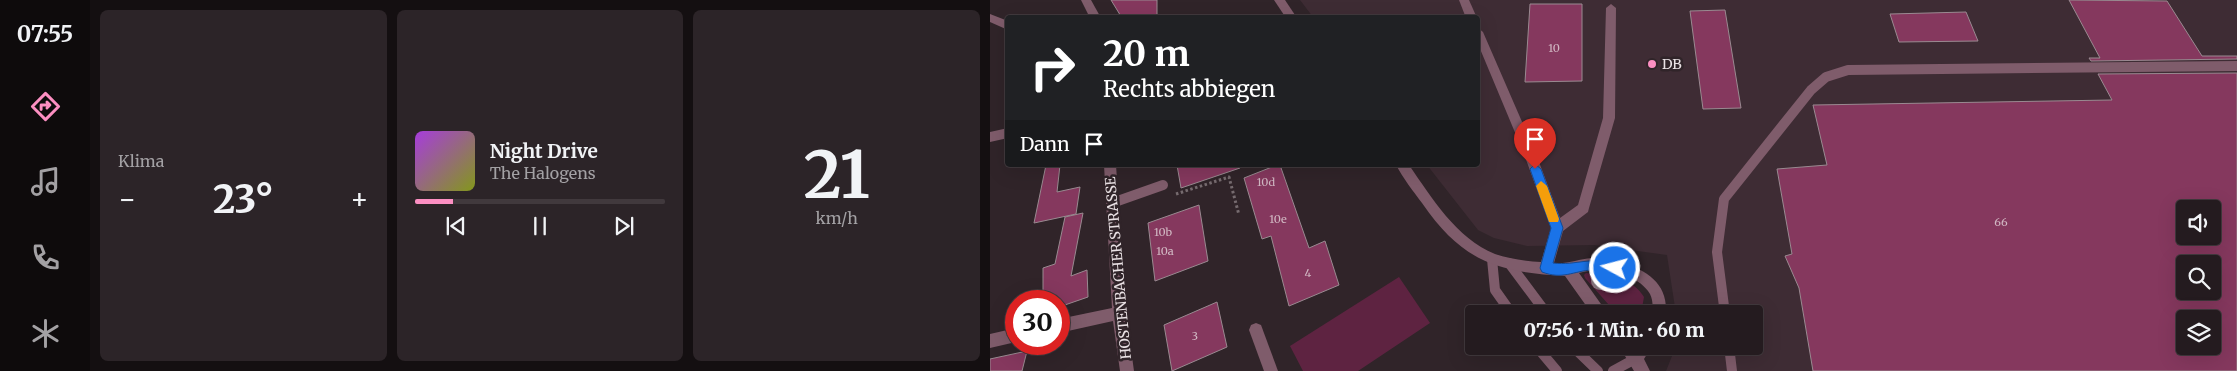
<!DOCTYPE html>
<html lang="de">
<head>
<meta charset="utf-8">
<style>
  :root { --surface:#241b1f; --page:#2c2428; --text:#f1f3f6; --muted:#a3a1a4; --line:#41393d; --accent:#fc8fc2 }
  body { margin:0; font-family:Merriweather,serif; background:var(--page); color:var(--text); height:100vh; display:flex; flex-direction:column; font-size:19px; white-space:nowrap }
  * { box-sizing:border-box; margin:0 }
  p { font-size:16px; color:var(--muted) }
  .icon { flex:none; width:28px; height:28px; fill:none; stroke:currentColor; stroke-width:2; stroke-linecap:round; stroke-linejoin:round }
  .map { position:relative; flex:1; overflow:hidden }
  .drawer { display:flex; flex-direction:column; gap:10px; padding:10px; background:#140f11; width:900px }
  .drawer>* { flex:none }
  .guide { position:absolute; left:15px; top:15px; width:475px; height:152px; border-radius:5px; box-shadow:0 5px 20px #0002,0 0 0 1px var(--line); background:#202124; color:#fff; overflow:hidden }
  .fabs { position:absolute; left:1186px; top:200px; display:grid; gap:10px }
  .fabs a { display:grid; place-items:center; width:45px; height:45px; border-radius:5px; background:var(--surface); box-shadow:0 5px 20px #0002,0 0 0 1px var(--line); font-size:25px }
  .speed { position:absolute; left:15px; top:290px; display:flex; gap:10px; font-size:25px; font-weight:700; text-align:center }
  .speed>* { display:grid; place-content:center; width:65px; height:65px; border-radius:50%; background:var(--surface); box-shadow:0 5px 20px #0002,0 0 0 1px var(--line); line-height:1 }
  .speed .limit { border:8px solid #d22; background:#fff; color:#111 }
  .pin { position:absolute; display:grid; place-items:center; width:42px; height:42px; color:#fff; margin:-51px -21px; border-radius:50% 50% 50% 0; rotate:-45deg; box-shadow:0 0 5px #0007 }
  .pin .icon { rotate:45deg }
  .me { position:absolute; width:55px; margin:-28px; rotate:277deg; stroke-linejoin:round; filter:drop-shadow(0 0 4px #0008) }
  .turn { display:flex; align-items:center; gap:18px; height:105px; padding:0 15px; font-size:22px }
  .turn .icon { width:65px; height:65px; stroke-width:2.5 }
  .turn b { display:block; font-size:35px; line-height:42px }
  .then { display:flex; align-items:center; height:48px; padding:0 15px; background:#0003; gap:10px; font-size:19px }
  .big { font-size:38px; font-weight:800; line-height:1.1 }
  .drawer .widget { flex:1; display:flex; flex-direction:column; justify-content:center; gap:8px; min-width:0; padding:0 18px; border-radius:8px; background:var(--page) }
  .drawer .dial { align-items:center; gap:0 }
  .dial b { font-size:65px; line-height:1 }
  .song { display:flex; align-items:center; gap:15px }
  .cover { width:60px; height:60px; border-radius:8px; background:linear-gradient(135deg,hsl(280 70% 55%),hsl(70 70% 35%)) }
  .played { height:5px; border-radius:2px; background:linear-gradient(90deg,var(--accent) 15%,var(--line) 15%) }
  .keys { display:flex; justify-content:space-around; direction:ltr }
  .heat { display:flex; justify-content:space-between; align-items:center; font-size:28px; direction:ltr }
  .drawer .tiles { flex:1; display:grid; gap:10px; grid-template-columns:repeat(3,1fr) }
  .trip { position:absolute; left:475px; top:305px; width:298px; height:50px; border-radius:5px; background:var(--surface); box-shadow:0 5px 20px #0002,0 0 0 1px var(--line); font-weight:800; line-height:50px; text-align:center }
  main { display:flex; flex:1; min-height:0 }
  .tab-bar { display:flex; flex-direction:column; width:90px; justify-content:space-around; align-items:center; background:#0e0b0c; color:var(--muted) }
  .tab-bar .icon { width:35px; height:35px }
  .tab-bar .active { color:var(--accent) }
  .tab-bar b { font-size:22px; color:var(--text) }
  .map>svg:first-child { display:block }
  .built { fill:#3e2c34; fill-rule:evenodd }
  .green { fill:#5e2341 }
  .building { fill:#85385e; stroke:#9a8a91; fill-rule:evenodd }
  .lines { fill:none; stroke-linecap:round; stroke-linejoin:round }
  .path { stroke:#766b6f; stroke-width:3; stroke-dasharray:2.5 2.5; stroke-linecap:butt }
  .service { stroke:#7f5c6b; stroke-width:10 }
  .minor { fill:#7f5c6b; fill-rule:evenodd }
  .tree { fill:#9a878f }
  .route { fill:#1a73e8; stroke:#114b97 }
  .slow { fill:#f59e0b }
  .poi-dot { fill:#fc8fc2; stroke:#302429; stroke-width:2 }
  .labels { text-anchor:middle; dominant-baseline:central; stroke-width:5; stroke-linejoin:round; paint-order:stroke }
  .number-label { font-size:11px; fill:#d1b8c3 }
  .poi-label { font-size:14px; fill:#eae2e5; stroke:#302429; text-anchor:start }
  .street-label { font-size:14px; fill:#eae2e5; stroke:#302429 }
</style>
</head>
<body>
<main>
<nav class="tab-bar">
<b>07:55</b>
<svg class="icon active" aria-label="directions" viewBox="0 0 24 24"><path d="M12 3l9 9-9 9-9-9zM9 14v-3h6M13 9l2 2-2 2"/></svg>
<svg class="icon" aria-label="music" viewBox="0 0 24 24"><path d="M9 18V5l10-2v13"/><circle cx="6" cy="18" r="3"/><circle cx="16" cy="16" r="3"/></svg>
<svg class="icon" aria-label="phone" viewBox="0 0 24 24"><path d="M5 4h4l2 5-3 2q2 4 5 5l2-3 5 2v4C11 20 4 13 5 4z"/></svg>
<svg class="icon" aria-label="climate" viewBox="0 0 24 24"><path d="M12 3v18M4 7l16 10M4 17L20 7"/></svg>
</nav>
<section class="drawer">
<div class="tiles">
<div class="widget"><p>Klima</p>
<div class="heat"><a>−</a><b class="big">23°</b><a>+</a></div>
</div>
<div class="widget">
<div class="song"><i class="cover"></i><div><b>Night Drive</b><p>The Halogens</p></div></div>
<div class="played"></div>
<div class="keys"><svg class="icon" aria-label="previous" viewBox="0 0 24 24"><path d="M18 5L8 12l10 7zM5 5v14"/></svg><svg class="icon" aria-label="pause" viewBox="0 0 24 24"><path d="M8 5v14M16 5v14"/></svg><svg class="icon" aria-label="next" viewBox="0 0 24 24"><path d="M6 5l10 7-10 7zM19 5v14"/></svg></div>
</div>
<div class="widget dial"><b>21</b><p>km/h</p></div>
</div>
</section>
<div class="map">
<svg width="1247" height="371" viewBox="0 0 1247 371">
  <rect width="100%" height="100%" fill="#302429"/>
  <!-- built -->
  <path class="built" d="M310,0H1247V371H676L686,346H764V314H686L677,255L604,245L537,246L504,238L488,230L437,165H488V18L323,17ZM1195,209H1222V236H1195ZM1195,264H1222V291H1195ZM1195,319H1222V346H1195Z"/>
  <!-- green -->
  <g class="green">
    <path d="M596,273C617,275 642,277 654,297L652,308L646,314H627L595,278L594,275Z"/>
    <polygon points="409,277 440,323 368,371 313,371 300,346"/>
  </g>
  <!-- building -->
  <g class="building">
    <polygon points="121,0 167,0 167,18 132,18"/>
    <polygon points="1079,0 1177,1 1212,56 1247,56 1247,59 1101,61 1099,58 1110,58"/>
    <polygon points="540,4 592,4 592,81 535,82"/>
    <polygon points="735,10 751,108 713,109 700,11"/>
    <polygon points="976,12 988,41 909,42 900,14"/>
    <path d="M1247,73V371H823L809,288L795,256L802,254L787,169L837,165L823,105L1122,100L1108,74ZM1195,209H1222V236H1195ZM1195,264H1222V291H1195ZM1195,319H1222V346H1195Z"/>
    <polygon points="56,165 70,165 67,192 90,187 86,214 44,223"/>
    <polygon points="187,165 250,165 250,168 191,188"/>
    <polygon points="287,165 290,165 319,248 335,241 349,285 299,306 281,236 272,239 254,178"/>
    <polygon points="209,205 218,261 165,281 158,223"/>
    <polygon points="93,213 81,276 97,270 98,297 69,307 69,301 53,301 53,268 65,264 75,217"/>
    <polygon points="227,302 237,347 182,371 174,325"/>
    <polygon points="37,351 32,371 0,371 0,359"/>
  </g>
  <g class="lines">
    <!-- path -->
    <polyline class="path" points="186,194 239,177 249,215"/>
    <!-- service -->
    <g class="service">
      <polyline points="122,203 173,185"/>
      <polyline points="502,259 505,290 522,314"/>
      <polyline points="519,263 557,314"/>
      <polyline points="735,314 727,252 734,199 821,90 836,77 858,70 1247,66"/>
      <polyline points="546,346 567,371"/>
      <polyline points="582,346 608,371"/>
      <polyline points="739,346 742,371"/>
      <polyline points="623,371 645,359"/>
    </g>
    <!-- minor -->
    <g class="minor">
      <polygon points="91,0 101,0 111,18 100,18"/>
      <polygon points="284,0 295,0 307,18 296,18"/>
      <polygon points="469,0 479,0 487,18 476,18"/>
      <path d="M621,4L626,8L625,118L599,208L598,212L573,231L564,263C579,264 588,259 602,258C612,257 623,260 633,263C658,271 678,284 676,314H662C663,307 663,300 660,294C648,273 610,267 589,273L618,314H602L575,276C506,272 472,261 432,203C423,191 413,178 406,165H419C442,198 466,238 505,254C519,259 536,261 551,262L561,228L534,154L488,44V28L493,32L546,154L570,218L588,205L613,118L616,8Z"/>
      <polygon points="0,14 18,21 18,30 0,22"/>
      <polygon points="18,128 18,138 0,142 0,132"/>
      <polygon points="114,165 126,165 136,313 144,371 130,371 123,321 69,333 69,319 122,308"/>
      <polygon points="266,323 271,325 288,371 274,371 259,330 261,325"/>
      <polygon points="26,328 26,342 0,348 0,334"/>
      <polygon points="629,346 662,346 654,359 660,371 644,371"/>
    </g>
  </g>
  <!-- trees -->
  <circle class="tree" cx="610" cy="281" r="9"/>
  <!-- route -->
  <path class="route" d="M545,164L551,169L573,228L563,263C586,266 606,255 629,264L631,268L629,272C620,275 611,269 602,270C583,271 573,280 552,272L550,268L561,228L540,169Z"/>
  <!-- slow -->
  <polygon class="slow" points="551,181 557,186 569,219 568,222 559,222 546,186"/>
  <!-- markers -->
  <circle class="poi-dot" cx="662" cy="64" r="5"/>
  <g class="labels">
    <!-- number labels -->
    <g class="number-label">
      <text x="564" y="48">10</text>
      <text x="276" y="182">10d</text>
      <text x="288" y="219">10e</text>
      <text x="1011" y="222">66</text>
      <text x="173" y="232">10b</text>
      <text x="175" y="251">10a</text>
      <text x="318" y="273">4</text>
      <text x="205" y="336">3</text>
    </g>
    <!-- poi labels -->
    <g class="poi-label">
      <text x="672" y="64">DB</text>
    </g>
    <!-- street labels -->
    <g class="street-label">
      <text transform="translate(128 268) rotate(-95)">HOSTENBACHER STRASSE</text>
    </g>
  </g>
</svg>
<div class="fabs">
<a><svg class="icon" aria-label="sound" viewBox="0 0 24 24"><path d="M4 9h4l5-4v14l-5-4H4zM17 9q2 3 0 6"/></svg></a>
<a><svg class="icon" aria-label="search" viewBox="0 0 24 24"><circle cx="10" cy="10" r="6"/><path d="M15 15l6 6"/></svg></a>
<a><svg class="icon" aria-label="layers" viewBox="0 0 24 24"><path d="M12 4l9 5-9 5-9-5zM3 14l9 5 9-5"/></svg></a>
</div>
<div class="speed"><div class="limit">30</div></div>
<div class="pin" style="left:545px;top:169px;background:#d93025"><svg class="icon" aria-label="arrive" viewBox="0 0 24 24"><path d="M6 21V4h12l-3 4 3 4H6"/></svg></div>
<svg class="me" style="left:625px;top:268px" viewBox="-20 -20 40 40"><circle r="17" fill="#1a73e8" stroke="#fff" stroke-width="3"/><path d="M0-11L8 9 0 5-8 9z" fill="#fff"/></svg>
<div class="trip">07:56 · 1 Min. · 60 m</div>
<div class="guide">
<div class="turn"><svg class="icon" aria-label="right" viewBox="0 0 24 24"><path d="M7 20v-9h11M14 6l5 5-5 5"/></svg><div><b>20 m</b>Rechts abbiegen</div></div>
<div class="then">Dann<svg class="icon" aria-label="arrive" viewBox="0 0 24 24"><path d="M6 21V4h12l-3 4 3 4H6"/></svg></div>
</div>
</div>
</main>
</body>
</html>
